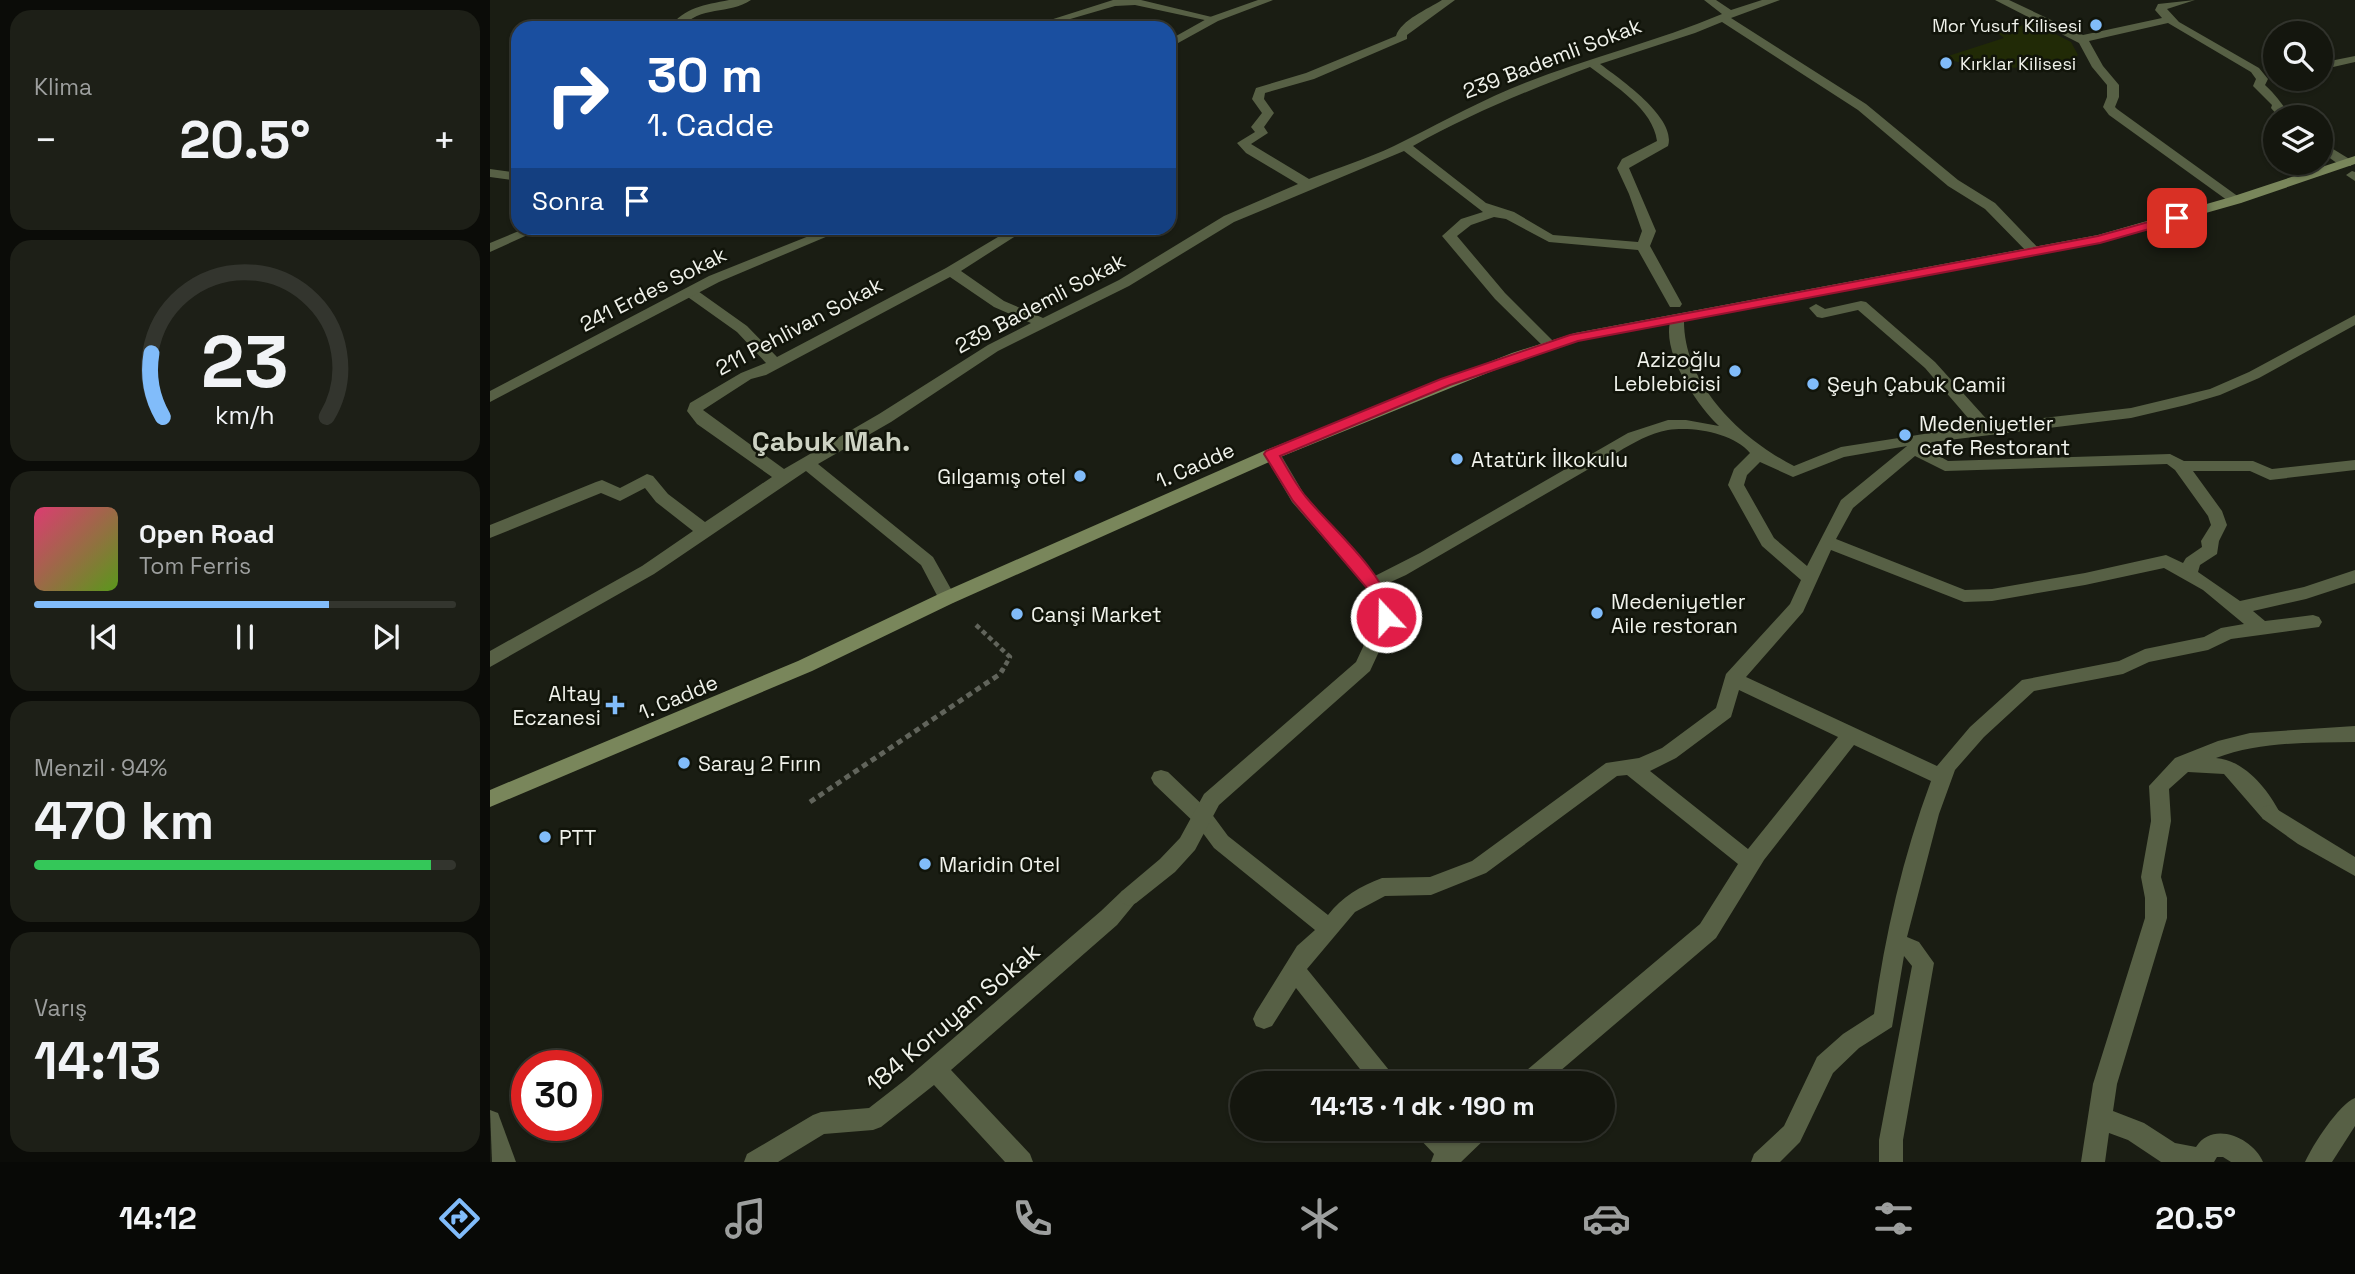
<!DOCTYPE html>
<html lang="tr">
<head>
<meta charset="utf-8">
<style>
  :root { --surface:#14160e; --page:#1d1f17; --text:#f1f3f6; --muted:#9d9f9e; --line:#33352e; --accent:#81bcfa }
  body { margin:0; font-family:"Space Grotesk",sans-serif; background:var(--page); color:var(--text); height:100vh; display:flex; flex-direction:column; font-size:26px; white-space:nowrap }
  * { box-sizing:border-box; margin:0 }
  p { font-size:23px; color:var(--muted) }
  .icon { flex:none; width:38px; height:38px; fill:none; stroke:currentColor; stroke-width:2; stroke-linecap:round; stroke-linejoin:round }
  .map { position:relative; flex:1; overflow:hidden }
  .details { display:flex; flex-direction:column; gap:10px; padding:10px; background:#0b0c08; width:490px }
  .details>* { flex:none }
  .top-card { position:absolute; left:21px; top:21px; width:665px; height:214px; border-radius:21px; box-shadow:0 2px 5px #0004,0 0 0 2px var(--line); background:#1a4fa0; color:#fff; overflow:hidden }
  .fabs { position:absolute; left:1773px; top:21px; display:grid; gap:14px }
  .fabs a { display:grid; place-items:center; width:70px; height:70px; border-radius:50%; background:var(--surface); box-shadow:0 2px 5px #0004,0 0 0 2px var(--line); font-size:35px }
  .speed { position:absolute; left:21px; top:1050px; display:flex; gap:14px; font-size:35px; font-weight:700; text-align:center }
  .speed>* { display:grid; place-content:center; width:91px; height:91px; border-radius:50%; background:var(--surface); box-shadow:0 2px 5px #0004,0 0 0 2px var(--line); line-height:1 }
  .speed .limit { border:10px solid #d22; background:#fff; color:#111 }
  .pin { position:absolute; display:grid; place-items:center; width:60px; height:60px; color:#fff; margin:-30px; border-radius:14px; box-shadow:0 4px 10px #0006 }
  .me { position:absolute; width:77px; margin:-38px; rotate:339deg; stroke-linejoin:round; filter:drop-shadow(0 0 5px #0008) }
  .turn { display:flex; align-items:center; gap:24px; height:147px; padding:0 21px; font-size:32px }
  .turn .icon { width:91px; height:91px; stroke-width:2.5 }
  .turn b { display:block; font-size:49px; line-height:60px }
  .then { display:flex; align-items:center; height:66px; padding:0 21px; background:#0003; gap:14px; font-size:26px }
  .big { font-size:52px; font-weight:600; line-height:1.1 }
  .details .card { flex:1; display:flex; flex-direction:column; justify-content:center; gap:10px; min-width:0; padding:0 24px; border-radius:21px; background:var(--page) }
  .details .dial { align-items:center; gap:0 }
  .dial svg { height:182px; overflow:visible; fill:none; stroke:var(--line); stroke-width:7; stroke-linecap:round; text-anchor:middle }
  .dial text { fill:var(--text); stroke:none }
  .song { display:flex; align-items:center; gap:21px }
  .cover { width:84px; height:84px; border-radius:10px; background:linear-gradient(135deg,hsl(340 70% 55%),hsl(90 70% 35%)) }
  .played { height:7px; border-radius:4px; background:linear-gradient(90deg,var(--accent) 70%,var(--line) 70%) }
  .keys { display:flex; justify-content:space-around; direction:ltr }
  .heat { display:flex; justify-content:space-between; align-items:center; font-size:38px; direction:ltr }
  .charge { height:10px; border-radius:5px; background:linear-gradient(90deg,#34c759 94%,var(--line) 0) }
  .trip { position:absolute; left:740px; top:1071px; width:385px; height:70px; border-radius:35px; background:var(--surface); box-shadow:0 2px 5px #0004,0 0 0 2px var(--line); font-weight:600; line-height:70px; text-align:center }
  .menu { display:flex; height:112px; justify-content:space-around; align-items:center; background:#080906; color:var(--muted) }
  .menu .icon { width:49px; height:49px }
  .menu .current { color:var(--accent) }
  .menu b { font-size:32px; color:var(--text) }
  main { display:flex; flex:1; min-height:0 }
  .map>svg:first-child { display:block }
  .green { fill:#212a06 }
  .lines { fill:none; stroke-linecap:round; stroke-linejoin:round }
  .path-far1 { stroke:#61645b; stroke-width:4.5; stroke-dasharray:5 3.5; stroke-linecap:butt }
  .path { stroke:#61645b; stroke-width:5; stroke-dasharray:6 4.5; stroke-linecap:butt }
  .pedestrian { fill:#576045; fill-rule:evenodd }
  .minor { fill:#576045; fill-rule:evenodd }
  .secondary { fill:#79865b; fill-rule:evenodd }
  .route { fill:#e11d48; stroke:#92132f; stroke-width:2 }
  .poi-dot { fill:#81bcfa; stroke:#11140a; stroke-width:2.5 }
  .labels { text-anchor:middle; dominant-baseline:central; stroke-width:5; stroke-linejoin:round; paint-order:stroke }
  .far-poi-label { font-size:18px; fill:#f0f2eb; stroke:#11140a; text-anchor:end }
  .street-label { font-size:21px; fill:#f0f2eb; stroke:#11140a }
  .poi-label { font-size:21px; fill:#f0f2eb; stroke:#11140a; text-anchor:start }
  .near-street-label { font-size:24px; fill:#f0f2eb; stroke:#11140a }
  .district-label { font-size:28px; font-weight:bold; fill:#cdd2c3; stroke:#11140a }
</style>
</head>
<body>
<main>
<section class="details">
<div class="card"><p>Klima</p>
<div class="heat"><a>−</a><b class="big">20.5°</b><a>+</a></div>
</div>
<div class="card dial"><svg viewBox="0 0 100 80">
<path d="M14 69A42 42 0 1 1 86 69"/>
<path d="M14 69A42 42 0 0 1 9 41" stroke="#81bcfa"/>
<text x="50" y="56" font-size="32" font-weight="700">23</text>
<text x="50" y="72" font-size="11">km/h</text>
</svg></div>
<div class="card">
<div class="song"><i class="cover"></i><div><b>Open Road</b><p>Tom Ferris</p></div></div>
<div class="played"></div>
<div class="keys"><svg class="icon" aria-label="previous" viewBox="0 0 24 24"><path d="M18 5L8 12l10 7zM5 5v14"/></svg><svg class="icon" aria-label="pause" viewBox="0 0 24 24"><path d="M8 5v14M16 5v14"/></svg><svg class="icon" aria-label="next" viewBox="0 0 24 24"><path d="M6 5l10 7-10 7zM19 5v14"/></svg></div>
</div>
<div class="card"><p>Menzil · 94%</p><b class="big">470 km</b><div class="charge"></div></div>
<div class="card"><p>Varış</p><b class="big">14:13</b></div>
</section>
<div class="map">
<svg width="1865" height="1162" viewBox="0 0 1865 1162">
  <rect width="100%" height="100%" fill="#1a1d13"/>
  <!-- green -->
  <path class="green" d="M1542,22L1581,42L1588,55C1572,73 1475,70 1455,57L1514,38L1508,33Z"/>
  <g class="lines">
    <!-- path-far1 -->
    <polyline class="path-far1" points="486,625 520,657 512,671"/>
    <!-- path -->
    <polyline class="path" points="320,802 510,674 513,669"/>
    <!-- pedestrian -->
    <g class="pedestrian">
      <path d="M239,0H261C239,15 210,5 191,28H179C195,7 214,5 239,0Z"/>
      <polygon points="623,0 651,0 730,19 724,22 645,5 625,6 563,24 557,21"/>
      <path d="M952,0H965L917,35V39L824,79L775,93L774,99L784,113L774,127L778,133L761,144L819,179C847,168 877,159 904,146C943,127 980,106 1020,89C1089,60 1163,43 1232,14L1214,0H1226L1241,10L1272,0H1290L1241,18L1376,104L1468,180L1505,203L1552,252L1550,255H1540L1495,209L1458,186L1368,110L1232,22L1205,33L1110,64C1130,79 1187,118 1178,146L1139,168L1166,231L1160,246L1192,304L1190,307H1180L1148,250L1059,242L1016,219L1004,217L981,225L967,236L1015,293L1067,345L1065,348H1055L1005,299L952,236L971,219L993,212L914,151L744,222L639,286L508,351L401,422L328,464L443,557L466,598L463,603H451L431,565L316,471L164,574L0,667V651L152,566L203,531L166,502L155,488L130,501L111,493L0,538V525L106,482L112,480L130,488L157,474L163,476L178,494L215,522L282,477L207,424L197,411L200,403L251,373L276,363L247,332L195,295V289H205L257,326L287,357L456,268L523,228H538L471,271L514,301L553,318L629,280L734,216L808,184L756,153L747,143L765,132L761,127L772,113L762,99L766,88L816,73L906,36C911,20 938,9 952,0ZM1100,67C1125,86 1163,109 1167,141L1132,159L1127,168L1139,194L1152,231L1148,242L1063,235L1024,212L996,203L923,146C980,114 1039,90 1100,67ZM460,277L504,307L541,323L498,345L389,414L294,469L213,410L261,379L276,375Z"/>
      <path d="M1505,0H1519L1593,35L1672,18L1665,10L1668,4L1705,0L1677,9L1689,22L1769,68L1778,79L1775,85C1787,96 1793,106 1802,117H1789L1781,108L1782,105L1763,86L1766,79L1761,72L1678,23L1599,41L1613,66L1629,85V97L1625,107L1627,109L1753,200L1751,203H1741L1619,115L1613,107L1617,97V85L1602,67L1589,43Z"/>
      <polygon points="1865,56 1865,62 1830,70 1830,63"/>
      <polygon points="1830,141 1861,160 1861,166 1851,166 1830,151"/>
      <polygon points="0,169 28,173 28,181 0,177"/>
      <polygon points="1862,171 1865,172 1865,181 1856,175"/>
      <polygon points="36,228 53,228 0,252 0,243"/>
      <path d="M1371,301L1376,302L1445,362L1501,424L1641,408L1720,389L1759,372L1865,315V325L1769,378L1730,395L1696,405L1641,418L1442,442L1435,448L1458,461L1680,454L1694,461H1763L1782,469L1865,460V470L1780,480L1760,471H1703L1732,511L1737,525L1729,541L1727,554L1710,565L1708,572L1750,601L1814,587L1865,570V583L1816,599L1763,611L1775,621L1823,615L1829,617L1832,622L1829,627L1741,639L1718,650L1659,662L1633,674L1544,691L1494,737L1465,770L1449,814L1417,937L1429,942L1444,963L1413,1140V1162H1389V1140L1422,966L1414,956L1402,1027L1369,1048L1343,1073L1310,1142L1290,1162H1261L1264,1154L1294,1126L1327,1057L1353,1034L1384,1014C1395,935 1413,856 1441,781L1364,745L1274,860L1226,938L1056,1083H1027L1031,1075L1210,924L1248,864L1137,775L1127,776L996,873L941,895L895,896L865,912L817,969L903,1075L906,1083H881L806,988L782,1026L774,1029L766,1026L763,1019L766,1012L807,946L825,930L724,848L707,825L664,784L661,778L664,772L671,770L678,772L721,813L738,836L838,915C852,897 870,886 892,878L940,877L982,861L1116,763L1149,758L1172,748L1226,708L1236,674L1300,604L1311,580L1272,546L1238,485L1244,469L1260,453C1244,433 1203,426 1178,430C1160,433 1143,443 1128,452L916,575L883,590L877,588L874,584L877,580L930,553L1138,433L1178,420H1196L1229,426C1206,404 1168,348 1182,316H1192L1194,319C1193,384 1250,438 1304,466L1351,447L1485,426L1435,368L1368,310L1332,318L1327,317L1319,308L1326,304L1335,309ZM1417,446L1351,500L1317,566L1284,538L1254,485L1257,475L1270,462L1303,477L1354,457ZM1425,456L1455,471L1677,464L1685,470L1718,516L1721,525L1711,541L1712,547L1696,558L1693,563L1676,555L1595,573L1502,589L1475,590L1346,539L1363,508ZM1341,550L1474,602L1502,601L1595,585L1674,568L1713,590L1754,624L1731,628L1714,637L1655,649L1629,661L1532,680L1480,727L1447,766L1256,677L1313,612ZM1249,690L1348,737L1258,849L1160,771L1186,758L1241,717Z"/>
      <path d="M1865,726V742C1819,743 1770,741 1726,758C1754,760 1778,789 1790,813L1787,819L1780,821L1773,819L1734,774L1698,772L1679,789L1681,821L1671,877L1677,898V918L1627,1084L1623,1111L1654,1123L1685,1143L1706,1147C1723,1120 1763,1138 1773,1162H1741L1733,1157H1727L1724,1162H1671L1638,1140L1619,1133L1615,1162H1591L1603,1084L1655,918V898L1651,877L1661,821L1659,786L1685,758L1728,741L1760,733Z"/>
      <polygon points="639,888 646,891 650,897 627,925 461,1070 540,1154 543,1162 515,1162 444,1085 391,1127 383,1130 334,1134 288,1162 254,1162 257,1154 323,1115 331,1112 379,1108 415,1080 611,911 632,891"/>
      <path d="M1865,1098V1126L1842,1162H1815C1822,1146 1849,1104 1865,1098Z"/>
      <polygon points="924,1129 952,1129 962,1138 972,1129 1001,1129 997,1137 971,1162 941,1162 944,1154 928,1137"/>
    </g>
    <!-- minor -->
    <g class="minor">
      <polygon points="768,0 783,0 728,21 679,48 679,40 720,17"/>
      <polygon points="339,228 357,228 229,282 0,402 0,391 219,276"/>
      <polygon points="782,449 788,450 814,494 889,580 902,601 905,617 880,671 729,805 705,850 685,872 646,903 639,906 632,903 628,897 632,891 670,859 690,838 714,794 866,662 887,617 884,601 877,588 802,502 774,454"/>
      <polygon points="1780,805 1865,857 1865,876 1808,844 1773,819 1770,813 1773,807"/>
      <polygon points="0,1110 8,1113 26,1162 2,1162"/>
    </g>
    <!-- secondary -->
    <polygon class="secondary" points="1865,156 1865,164 1751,203 1610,243 1088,341 1032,359 788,458 463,603 322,671 0,807 0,790 308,661 451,593 776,450 1022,353 1085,333 1608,235 1741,197"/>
  </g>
  <!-- route -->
  <path class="route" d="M1687,214L1691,215V220L1610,243L1088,341L960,385L790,456C798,470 806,485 816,497C845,532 895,572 904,617L896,623L888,617L885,601L877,588L803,501L774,454L776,451L951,379L1080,335L1608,236Z"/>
  <!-- markers -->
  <g class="poi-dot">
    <circle cx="1606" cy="25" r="7"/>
    <circle cx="1456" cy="63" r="7"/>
    <circle cx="1245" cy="371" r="7"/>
    <circle cx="1323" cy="384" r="7"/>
    <circle cx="1415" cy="435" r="7"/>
    <circle cx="967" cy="459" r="7"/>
    <circle cx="590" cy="476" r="7"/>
    <circle cx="1107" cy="613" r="7"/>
    <circle cx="527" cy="614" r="7"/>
    <path d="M121.5 694.5h7v7h7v7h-7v7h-7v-7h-7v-7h7z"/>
    <circle cx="194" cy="763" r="7"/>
    <circle cx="55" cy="837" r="7"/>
    <circle cx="435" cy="864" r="7"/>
  </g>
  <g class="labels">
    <!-- far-poi labels -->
    <g class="far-poi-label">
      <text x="1592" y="25">Mor Yusuf Kilisesi</text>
      <text x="1470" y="63" text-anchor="start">Kırklar Kilisesi</text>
    </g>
    <!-- street labels -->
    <g class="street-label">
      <text transform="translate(1062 58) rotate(-21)">239 Bademli Sokak</text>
      <text transform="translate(163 289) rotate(-27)">241 Erdes Sokak</text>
      <text transform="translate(550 303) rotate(-28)">239 Bademli Sokak</text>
      <text transform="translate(309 326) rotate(-28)">211 Pehlivan Sokak</text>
      <text transform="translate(705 465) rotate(-24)">1. Cadde</text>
      <text transform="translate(188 697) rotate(-23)">1. Cadde</text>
    </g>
    <!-- poi labels -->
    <g class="poi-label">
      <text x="1231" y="359" text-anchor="end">Azizoğlu<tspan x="1231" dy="24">Leblebicisi</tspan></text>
      <text x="1337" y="384">Şeyh Çabuk Camii</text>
      <text x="1429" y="423">Medeniyetler<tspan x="1429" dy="24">cafe Restorant</tspan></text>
      <text x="981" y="459">Atatürk İlkokulu</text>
      <text x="576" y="476" text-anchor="end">Gılgamış otel</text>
      <text x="1121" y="601">Medeniyetler<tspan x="1121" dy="24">Aile restoran</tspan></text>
      <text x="541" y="614">Canşi Market</text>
      <text x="111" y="693" text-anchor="end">Altay<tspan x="111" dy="24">Eczanesi</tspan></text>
      <text x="208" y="763">Saray 2 Fırın</text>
      <text x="69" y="837">PTT</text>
      <text x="449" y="864">Maridin Otel</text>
    </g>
    <!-- near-street labels -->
    <g class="near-street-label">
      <text transform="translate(463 1017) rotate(-40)">184 Koruyan Sokak</text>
    </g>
    <!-- district labels -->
    <g class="district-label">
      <text x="341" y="441">Çabuk Mah.</text>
    </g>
  </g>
</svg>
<div class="fabs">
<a><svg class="icon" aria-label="search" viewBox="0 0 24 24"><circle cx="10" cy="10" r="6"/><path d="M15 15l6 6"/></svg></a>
<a><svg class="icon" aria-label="layers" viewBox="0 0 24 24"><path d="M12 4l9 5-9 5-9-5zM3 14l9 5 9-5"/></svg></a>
</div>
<div class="speed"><div class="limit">30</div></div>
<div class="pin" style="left:1687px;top:218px;background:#d93025"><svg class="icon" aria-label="arrive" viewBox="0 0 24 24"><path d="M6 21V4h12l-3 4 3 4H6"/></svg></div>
<svg class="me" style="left:896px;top:617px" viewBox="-20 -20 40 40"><circle r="17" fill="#e11d48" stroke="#fff" stroke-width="3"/><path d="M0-11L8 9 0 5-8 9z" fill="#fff"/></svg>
<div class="trip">14:13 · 1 dk · 190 m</div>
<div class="top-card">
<div class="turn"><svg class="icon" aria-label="right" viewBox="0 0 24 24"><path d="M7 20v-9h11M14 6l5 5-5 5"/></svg><div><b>30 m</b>1. Cadde</div></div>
<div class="then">Sonra<svg class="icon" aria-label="arrive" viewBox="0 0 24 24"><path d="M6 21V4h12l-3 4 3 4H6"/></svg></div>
</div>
</div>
</main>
<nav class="menu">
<b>14:12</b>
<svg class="icon current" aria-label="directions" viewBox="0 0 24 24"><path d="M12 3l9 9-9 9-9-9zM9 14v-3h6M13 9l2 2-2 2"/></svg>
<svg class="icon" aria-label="music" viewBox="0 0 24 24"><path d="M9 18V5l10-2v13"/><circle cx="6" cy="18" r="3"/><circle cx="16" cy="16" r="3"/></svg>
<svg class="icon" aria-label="phone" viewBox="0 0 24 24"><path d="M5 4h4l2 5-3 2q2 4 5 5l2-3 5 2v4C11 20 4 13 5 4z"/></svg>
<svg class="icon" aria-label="climate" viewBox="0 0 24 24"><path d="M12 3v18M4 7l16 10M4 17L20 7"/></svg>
<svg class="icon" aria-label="car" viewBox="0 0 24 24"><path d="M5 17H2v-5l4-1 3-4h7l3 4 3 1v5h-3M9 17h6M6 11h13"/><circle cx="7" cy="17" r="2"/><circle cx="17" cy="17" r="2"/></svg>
<svg class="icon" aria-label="filters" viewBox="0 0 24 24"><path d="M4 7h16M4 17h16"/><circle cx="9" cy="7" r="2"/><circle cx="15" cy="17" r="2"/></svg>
<b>20.5°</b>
</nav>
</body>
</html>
